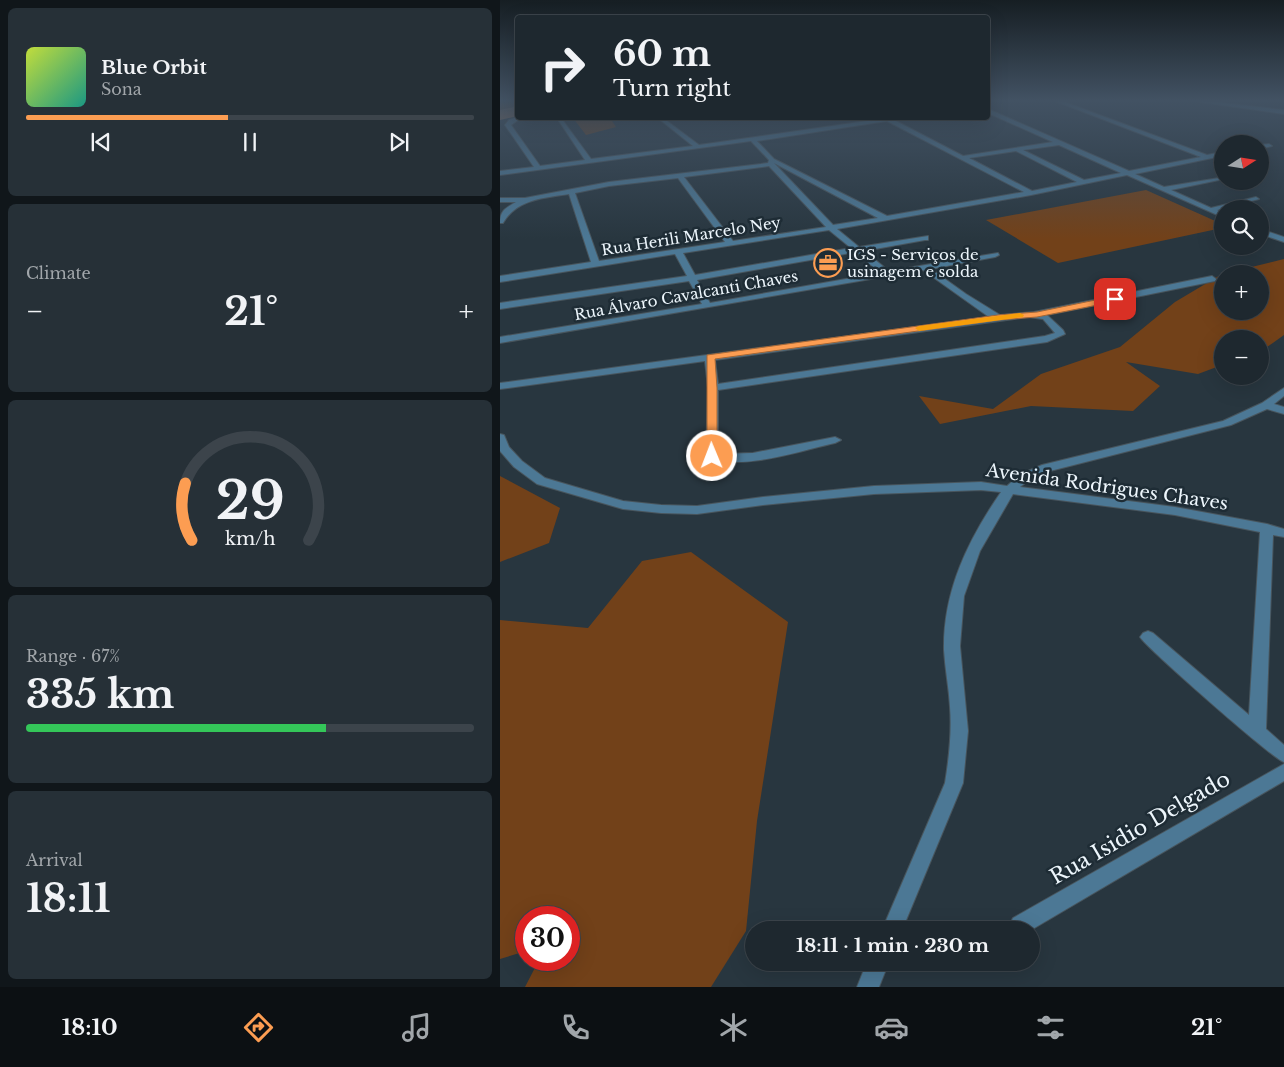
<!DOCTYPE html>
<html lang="en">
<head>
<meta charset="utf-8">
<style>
  :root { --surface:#1e282f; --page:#263037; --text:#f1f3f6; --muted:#a1a6aa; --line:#3c444b; --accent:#fc9d52 }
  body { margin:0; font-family:"Libre Baskerville",serif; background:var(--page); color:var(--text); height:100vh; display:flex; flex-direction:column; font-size:19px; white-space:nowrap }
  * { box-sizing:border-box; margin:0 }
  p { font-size:16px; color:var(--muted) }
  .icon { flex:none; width:28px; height:28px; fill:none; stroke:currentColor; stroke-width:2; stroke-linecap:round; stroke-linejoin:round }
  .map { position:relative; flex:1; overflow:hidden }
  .sheet { display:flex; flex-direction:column; gap:8px; padding:8px; background:#10161a; width:500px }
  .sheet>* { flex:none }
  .top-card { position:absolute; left:15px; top:15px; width:475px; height:105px; border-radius:5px; box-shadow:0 5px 20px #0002,0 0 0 1px var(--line); background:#1e282f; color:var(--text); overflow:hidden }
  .needle { width:32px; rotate:78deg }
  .buttons { position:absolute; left:714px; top:135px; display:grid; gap:10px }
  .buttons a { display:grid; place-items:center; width:55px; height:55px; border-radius:50%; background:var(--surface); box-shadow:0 5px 20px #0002,0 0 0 1px var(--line); font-size:25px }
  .speed { position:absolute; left:15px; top:906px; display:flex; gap:10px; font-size:25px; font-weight:700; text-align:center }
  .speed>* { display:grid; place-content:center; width:65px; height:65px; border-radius:50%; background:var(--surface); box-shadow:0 5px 20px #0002,0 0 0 1px var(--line); line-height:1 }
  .speed .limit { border:8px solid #d22; background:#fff; color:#111 }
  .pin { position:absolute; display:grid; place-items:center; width:42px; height:42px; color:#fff; margin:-21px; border-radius:10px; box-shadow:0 2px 8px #0006 }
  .me { position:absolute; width:55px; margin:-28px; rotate:359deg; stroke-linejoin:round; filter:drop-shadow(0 0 4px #0008) }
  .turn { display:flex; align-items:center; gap:18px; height:105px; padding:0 15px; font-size:22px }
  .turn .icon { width:65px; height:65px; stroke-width:2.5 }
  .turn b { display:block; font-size:35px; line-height:42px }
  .big { font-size:38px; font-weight:700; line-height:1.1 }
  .sheet .tile { flex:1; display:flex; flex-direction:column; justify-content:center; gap:8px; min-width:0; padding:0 18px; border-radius:8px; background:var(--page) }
  .sheet .dial { align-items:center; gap:0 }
  .dial svg { height:130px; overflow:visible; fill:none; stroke:var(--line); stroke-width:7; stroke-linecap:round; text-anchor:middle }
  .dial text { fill:var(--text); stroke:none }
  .song { display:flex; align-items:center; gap:15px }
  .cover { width:60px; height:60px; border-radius:8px; background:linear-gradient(135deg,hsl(70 70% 55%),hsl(170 70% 35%)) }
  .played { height:5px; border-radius:2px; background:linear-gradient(90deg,var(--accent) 45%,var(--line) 45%) }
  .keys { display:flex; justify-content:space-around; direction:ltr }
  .heat { display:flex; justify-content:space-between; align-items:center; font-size:28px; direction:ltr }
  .charge { height:8px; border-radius:4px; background:linear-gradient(90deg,#34c759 67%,var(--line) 0) }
  .trip { position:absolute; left:245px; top:921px; width:295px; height:50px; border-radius:25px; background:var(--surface); box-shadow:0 5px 20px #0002,0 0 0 1px var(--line); font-weight:700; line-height:50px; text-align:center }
  .dock { display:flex; height:80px; justify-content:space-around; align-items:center; background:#0c1013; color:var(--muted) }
  .dock .icon { width:35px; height:35px }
  .dock .on { color:var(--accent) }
  .dock b { font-size:22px; color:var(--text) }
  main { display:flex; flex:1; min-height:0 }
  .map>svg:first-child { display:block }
  .green { fill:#724119 }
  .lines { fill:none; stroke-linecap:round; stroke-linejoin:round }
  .river { fill:#ad774f; fill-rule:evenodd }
  .minor-casing { stroke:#48555d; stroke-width:2 }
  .minor { fill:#4c7895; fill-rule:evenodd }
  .route { fill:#fc9d52; stroke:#a46635 }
  .slow { fill:#f59e0b }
  .labels { text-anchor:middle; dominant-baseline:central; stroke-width:5; stroke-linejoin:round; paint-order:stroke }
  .far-street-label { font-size:15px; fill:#edf6fc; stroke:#1e2c35 }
  .far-poi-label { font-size:15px; fill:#edf6fc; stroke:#1e2c35; text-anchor:start }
  .street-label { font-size:18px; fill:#edf6fc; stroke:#1e2c35 }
  .near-street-label { font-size:21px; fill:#edf6fc; stroke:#1e2c35 }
</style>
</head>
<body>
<main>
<section class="sheet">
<div class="tile">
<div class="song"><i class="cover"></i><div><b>Blue Orbit</b><p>Sona</p></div></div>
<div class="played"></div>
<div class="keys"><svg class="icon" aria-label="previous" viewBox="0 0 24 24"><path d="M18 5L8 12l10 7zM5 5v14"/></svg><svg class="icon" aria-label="pause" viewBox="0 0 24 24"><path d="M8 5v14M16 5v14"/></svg><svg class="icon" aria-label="next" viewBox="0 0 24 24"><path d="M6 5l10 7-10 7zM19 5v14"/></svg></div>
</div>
<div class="tile"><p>Climate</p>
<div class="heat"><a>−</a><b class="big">21°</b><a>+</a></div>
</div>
<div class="tile dial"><svg viewBox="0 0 100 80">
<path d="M14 69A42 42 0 1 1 86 69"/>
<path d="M14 69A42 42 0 0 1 10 34" stroke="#fc9d52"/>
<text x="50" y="56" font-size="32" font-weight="700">29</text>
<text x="50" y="72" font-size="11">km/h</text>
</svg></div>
<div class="tile"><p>Range · 67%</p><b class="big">335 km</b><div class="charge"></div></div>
<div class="tile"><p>Arrival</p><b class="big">18:11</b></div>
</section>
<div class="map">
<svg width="784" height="987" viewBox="0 0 784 987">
  <rect width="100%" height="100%" fill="#28363f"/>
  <!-- green -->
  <g class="green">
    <polygon points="0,101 17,101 17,115 0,119"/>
    <polygon points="73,118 110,118 116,127 86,135"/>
    <polygon points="646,190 722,224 722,228 558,263 486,220"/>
    <polygon points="784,259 784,335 760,352 760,339 722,339 722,365 698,374 626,362 660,386 633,411 531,406 440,424 419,396 493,409 541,374 620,347 675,302 722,274 722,311 760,311 760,274 723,274"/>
    <polygon points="0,476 60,508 49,543 0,562"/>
    <polygon points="191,552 288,622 257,821 246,931 211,987 25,987 39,960 69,960 69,918 26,918 26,951 0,959 0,620 88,628 142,561"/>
  </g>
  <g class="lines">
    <!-- river -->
    <polygon class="river" points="18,106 18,116 0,120 0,110"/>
    <defs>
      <g id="minor">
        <path d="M555,101H562L707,155L722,152V156L635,174L664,187L719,178V180L671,190L711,208L756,197L759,199L717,210L722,213V217L627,175L531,195L337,229L359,247L428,236V240H425L364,251L389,271L498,253L499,255L495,257L431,269L466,294L500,315L534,312L712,276L716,279L715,281L547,315L563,330L565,334L547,342L218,390V454L253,453L335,437L341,440L335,443C295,452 248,469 208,459L206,456L208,388L205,361L0,389V383L489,317L423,270L0,343V337L202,304L189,281L0,309V303L187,276L175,254L0,282V276L91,262L69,194C44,198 17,199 3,223H0C0,210 6,208 16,202H0V198H25L109,182L261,164L268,163L269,160L251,141L0,175V171L34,167L5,125L9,120L18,117L21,118L11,125L40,166L85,160L57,118H61L91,159L193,146L158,118H163L199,145L388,118H397L394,120L463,156L553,142L488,113V109L629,171L701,157ZM387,121L524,192L387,216L274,159L257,141ZM559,145L621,173L584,180L523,150ZM516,151L577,182L532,191L469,158ZM274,163L378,218L333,225ZM269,166L326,227L233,241L184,177ZM178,178L225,242L99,261L75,193L109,186ZM329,230L351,248L195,275L183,253ZM356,252L380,273L210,303L197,280ZM528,317L543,319L555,333L545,336L218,384L215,360Z"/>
        <polygon points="694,101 706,101 784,110 784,114"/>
        <polygon points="760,145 769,144 772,146 760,149"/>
        <polygon points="760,229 784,237 784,242 760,234"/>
        <path d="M784,388V396L774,404L784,407V414L767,409L731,425L550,471L530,479L520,487L675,507L767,524L784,529V537L773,535L766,729L784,745V762C773,759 647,648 640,637L643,633L648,631L653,633L749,715L760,532L675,515L513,494L480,551L464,596L460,646L468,731L463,783L402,930H382L445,783C449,758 452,733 450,707C449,688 445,669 444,650C443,591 468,540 501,492L481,490L374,494L263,505L197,514L161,513L123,509L37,484L14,467L0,451V434L4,435L9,447L22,461L45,478L123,501L161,505L197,506L263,497L374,486L481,482L507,486L521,474L542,465L723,421L762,403Z"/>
        <polygon points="784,764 784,781 531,930 512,930 510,925 513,918"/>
        <polygon points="367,962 389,962 379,987 357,987"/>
      </g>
    </defs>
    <!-- minor casing -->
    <use href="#minor" class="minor-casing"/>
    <!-- minor -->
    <use href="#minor" class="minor"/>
  </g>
  <!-- sky -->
  <linearGradient id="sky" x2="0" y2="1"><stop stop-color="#161e23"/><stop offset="0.42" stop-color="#425263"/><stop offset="1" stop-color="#425263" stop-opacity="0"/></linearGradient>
  <rect width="784" height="239" fill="url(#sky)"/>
  <!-- route -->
  <polygon class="route" points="615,296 618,297 618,301 537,317 498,320 215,359 217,388 217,456 212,459 207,456 207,355 498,315 537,312"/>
  <!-- slow -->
  <polygon class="slow" points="520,313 524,315 523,317 419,331 415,328 419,326"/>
  <!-- icons -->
  <defs>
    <symbol id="office-ring" viewBox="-11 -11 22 22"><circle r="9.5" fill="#1e2c35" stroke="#fc9d52" stroke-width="1.5"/><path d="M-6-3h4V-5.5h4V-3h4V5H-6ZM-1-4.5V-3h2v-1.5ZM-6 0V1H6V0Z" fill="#fc9d52"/></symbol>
  </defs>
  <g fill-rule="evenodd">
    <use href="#office-ring" x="312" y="247" width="32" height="32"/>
  </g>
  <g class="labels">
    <!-- far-street labels -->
    <g class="far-street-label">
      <text transform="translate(191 236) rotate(-9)">Rua Herili Marcelo Ney</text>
      <text transform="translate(186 295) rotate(-10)">Rua Álvaro Cavalcanti Chaves</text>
    </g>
    <!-- far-poi labels -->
    <g class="far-poi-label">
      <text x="347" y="254">IGS - Serviços de<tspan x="347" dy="17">usinagem e solda</tspan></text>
    </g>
    <!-- street labels -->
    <g class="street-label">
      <text transform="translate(607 487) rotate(8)">Avenida Rodrigues Chaves</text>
    </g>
    <!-- near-street labels -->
    <g class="near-street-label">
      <text transform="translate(640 828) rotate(-30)">Rua Isidio Delgado</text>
    </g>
  </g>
</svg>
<div class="buttons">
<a><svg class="needle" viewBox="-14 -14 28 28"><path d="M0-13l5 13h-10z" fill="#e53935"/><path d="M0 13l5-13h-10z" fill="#a1a6aa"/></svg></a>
<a><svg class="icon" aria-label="search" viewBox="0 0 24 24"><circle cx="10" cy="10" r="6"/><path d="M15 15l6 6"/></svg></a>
<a>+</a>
<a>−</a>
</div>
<div class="speed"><div class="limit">30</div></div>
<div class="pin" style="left:615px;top:299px;background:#d93025"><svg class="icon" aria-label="arrive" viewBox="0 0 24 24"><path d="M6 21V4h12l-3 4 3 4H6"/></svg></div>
<svg class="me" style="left:212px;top:456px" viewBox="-20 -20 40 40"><circle r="17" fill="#fc9d52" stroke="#fff" stroke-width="3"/><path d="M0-11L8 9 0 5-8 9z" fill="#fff"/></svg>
<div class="trip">18:11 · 1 min · 230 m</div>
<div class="top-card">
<div class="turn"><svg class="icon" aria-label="right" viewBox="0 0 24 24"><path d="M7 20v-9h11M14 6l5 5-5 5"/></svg><div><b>60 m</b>Turn right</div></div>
</div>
</div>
</main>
<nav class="dock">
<b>18:10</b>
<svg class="icon on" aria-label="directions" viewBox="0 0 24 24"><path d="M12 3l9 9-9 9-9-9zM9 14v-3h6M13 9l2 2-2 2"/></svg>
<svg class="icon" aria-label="music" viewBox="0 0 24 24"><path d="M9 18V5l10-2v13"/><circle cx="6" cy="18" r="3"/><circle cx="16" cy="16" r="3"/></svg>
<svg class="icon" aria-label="phone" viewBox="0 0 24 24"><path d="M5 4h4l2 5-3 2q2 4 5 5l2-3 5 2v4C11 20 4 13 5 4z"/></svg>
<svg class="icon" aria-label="climate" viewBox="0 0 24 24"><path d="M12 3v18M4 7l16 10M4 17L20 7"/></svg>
<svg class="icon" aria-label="car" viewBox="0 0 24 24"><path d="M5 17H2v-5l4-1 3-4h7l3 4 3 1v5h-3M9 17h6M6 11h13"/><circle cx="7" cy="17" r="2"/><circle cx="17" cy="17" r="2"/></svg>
<svg class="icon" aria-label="filters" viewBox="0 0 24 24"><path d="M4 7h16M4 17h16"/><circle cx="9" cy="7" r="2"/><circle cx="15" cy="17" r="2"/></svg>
<b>21°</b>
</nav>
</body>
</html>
